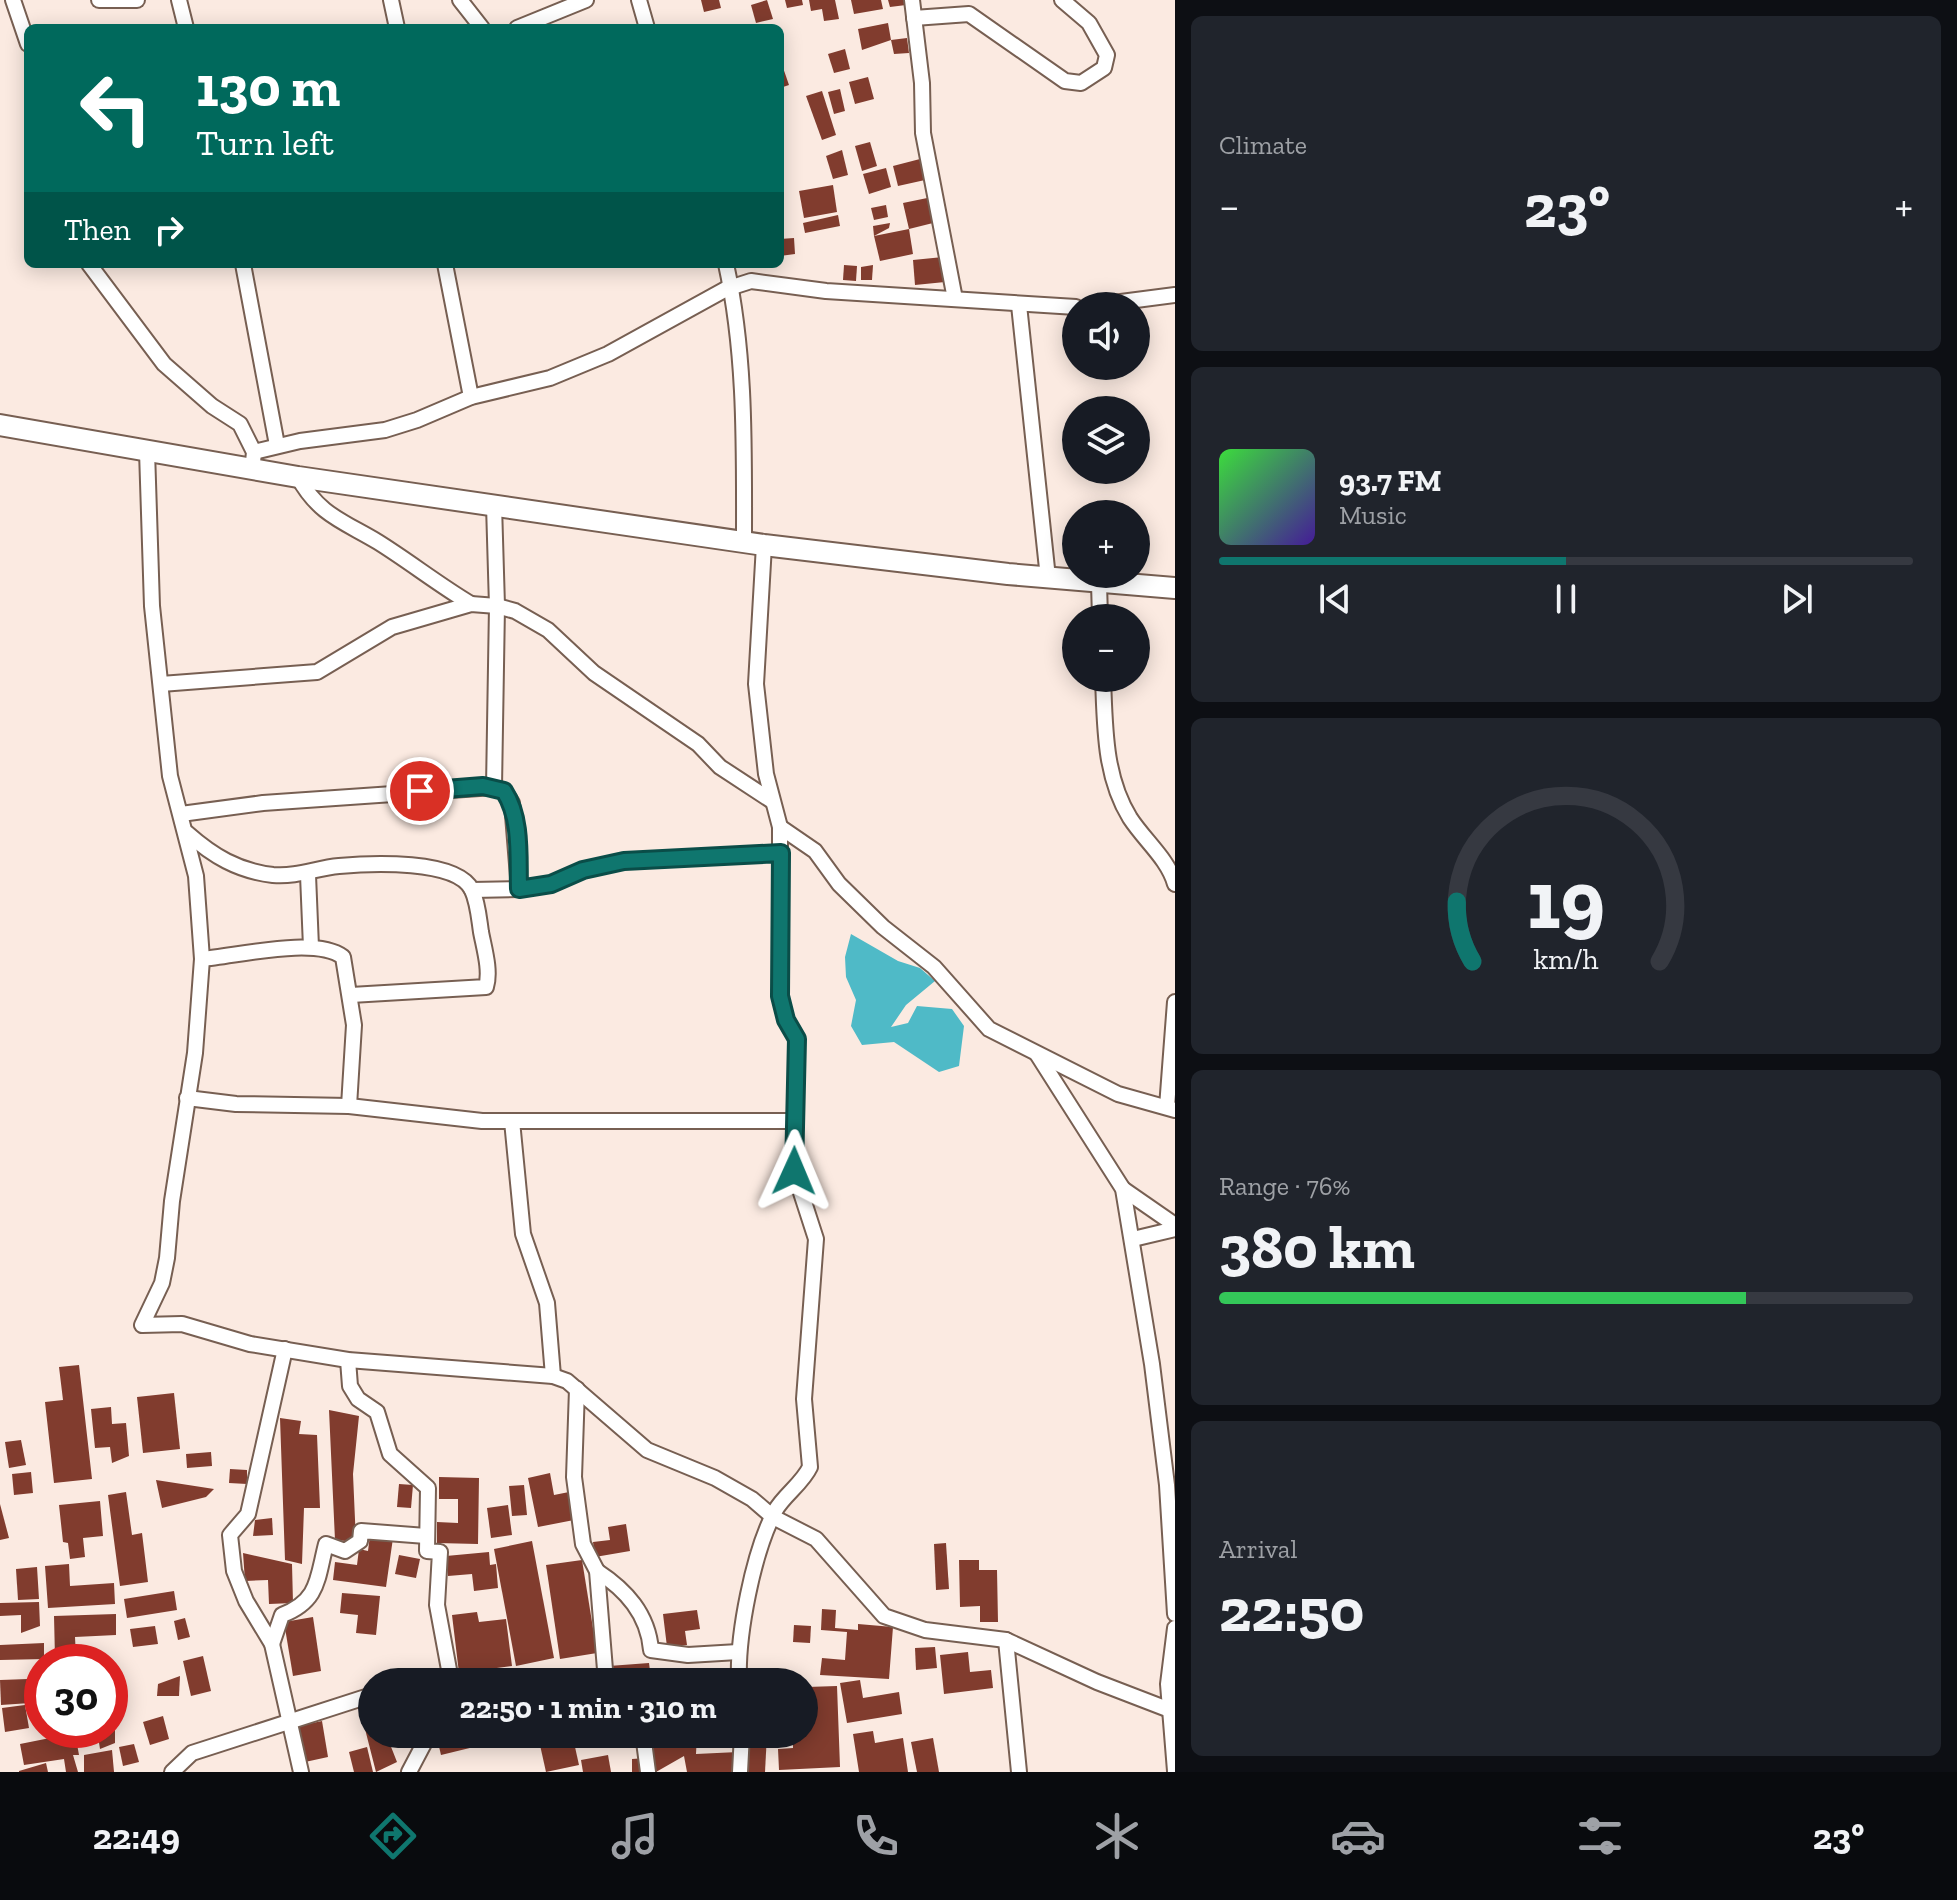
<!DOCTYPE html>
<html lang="en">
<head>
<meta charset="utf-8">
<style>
  :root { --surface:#171b24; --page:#20242c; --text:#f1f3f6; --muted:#9ea1a6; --line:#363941; --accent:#0f766e }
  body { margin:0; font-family:"Zilla Slab",serif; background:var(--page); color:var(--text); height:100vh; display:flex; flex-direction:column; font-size:30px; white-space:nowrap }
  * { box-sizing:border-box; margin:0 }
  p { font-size:26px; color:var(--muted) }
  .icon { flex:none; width:44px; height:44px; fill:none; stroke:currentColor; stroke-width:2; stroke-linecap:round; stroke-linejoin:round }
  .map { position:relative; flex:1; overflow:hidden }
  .details { display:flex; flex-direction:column; gap:16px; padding:16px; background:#0d0f14; width:782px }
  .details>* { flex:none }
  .banner { position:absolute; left:24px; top:24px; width:760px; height:244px; border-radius:12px; box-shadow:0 4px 20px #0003; background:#00695c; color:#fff; overflow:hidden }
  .fabs { position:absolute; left:1062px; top:292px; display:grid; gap:16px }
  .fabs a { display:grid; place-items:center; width:88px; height:88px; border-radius:50%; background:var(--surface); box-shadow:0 4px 20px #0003; font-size:40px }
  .speed { position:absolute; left:24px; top:1644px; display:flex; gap:16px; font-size:40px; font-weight:700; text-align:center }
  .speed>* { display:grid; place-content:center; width:104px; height:104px; border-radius:50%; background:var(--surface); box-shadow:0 4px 20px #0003; line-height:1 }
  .speed .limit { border:12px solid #d22; background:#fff; color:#111 }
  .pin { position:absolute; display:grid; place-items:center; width:68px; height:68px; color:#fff; margin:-34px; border:4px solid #fff; border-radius:50%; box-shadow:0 2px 8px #0007 }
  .me { position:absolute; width:88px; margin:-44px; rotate:1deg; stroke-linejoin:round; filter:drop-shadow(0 0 6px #0008) }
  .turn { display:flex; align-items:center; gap:28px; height:168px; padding:0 40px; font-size:36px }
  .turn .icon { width:104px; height:104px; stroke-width:2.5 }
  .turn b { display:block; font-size:56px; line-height:68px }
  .then { display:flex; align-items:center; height:76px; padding:0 40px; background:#0003; gap:16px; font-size:30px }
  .big { font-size:60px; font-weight:800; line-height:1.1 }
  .details .card { flex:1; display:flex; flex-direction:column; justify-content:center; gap:12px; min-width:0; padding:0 28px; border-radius:12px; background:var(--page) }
  .details .dial { align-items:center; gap:0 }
  .dial svg { height:208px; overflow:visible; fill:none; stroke:var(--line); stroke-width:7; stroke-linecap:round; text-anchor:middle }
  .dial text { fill:var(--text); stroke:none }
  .song { display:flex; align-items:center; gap:24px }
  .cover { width:96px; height:96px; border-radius:12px; background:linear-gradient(135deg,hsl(120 70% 55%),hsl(260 70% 35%)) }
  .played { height:8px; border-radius:4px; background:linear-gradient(90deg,var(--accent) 50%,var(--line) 50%) }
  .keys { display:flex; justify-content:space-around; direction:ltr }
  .heat { display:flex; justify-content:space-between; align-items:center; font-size:44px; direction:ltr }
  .charge { height:12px; border-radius:6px; background:linear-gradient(90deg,#34c759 76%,var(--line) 0) }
  .trip { position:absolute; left:358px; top:1668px; width:460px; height:80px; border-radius:40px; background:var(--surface); box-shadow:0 4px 20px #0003; font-weight:800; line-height:80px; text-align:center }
  .dock { display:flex; height:128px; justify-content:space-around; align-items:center; background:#090b0e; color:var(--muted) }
  .dock .icon { width:56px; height:56px }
  .dock .selected { color:var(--accent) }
  .dock b { font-size:36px; color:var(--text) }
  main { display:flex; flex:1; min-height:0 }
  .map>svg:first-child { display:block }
  .water { fill:#4fbac7 }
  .building { fill:#813c2e }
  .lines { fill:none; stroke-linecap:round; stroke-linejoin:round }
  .street-casing { stroke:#775f52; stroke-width:18 }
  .secondary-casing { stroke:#775f52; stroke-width:24 }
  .street { stroke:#fff; stroke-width:14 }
  .secondary { stroke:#fff; stroke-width:20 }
  .route-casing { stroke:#0a4d48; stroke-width:20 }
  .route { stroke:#0f766e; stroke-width:14 }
</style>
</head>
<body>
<main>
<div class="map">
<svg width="1175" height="1772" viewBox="0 0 1175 1772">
  <rect width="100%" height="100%" fill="#fbeae1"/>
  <!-- water -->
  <polygon class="water" points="851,934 898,961 920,968 935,981 906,1005 891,1027 908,1023 917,1006 952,1009 964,1026 959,1066 939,1072 894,1042 862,1045 851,1026 856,1000 846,977 845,957"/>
  <!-- building -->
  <g class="building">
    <polygon points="701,0 719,0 721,8 704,12"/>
    <polygon points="767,0 773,19 756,23 751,5"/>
    <polygon points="785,0 802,0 803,5 787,8"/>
    <polygon points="809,0 835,0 839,19 824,21 822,9 811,11"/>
    <polygon points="851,0 881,0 883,9 854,14"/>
    <polygon points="888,0 905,0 906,5 890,7"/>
    <polygon points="888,23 891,40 907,38 909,53 894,54 891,40 862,50 858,29"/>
    <polygon points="845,49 850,69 834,73 828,54"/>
    <polygon points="780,59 789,85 780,88"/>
    <polygon points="868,77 874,99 855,104 849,82"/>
    <polygon points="840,89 845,111 834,114 828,92"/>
    <polygon points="822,91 836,135 822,140 806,96"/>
    <polygon points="870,142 877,166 862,171 855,146"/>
    <polygon points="842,150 848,175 833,179 826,156"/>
    <polygon points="920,159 925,180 898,186 893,166"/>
    <polygon points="886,168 891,187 869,194 863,174"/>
    <polygon points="833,185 837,212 804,218 799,191"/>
    <polygon points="932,197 937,222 909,229 903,203"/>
    <polygon points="886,205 888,217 874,220 871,208"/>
    <polygon points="838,215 840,226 805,233 803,223"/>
    <polygon points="890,223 889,228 874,236 873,226"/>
    <polygon points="909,229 913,254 880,261 874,236"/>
    <polygon points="794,238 795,254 780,256 780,239"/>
    <polygon points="943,257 945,282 915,285 913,260"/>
    <polygon points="844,265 857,266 856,281 843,280"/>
    <polygon points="873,265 872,280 861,280 861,267"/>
    <polygon points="79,1365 92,1479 54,1483 45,1402 63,1400 59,1367"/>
    <polygon points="174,1393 180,1449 143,1453 137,1397"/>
    <polygon points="111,1407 112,1424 126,1423 129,1456 112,1463 110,1447 95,1448 91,1409"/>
    <polygon points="329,1410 359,1416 353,1474 356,1542 335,1540"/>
    <polygon points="280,1418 301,1421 299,1434 317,1435 320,1508 304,1508 302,1564 285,1560"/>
    <polygon points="21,1440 26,1465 9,1468 5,1442"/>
    <polygon points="211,1452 212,1466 187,1468 186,1454"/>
    <polygon points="230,1469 247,1470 247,1484 229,1483"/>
    <polygon points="31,1472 33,1493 14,1495 12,1474"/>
    <polygon points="550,1473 554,1495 569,1492 574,1520 538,1527 528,1478"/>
    <polygon points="439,1477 479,1478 478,1544 437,1543 437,1522 458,1523 458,1499 439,1499"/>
    <polygon points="156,1480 214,1489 206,1497 162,1508"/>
    <polygon points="399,1484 413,1485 411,1508 397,1507"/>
    <polygon points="524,1485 527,1515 512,1516 509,1486"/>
    <polygon points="126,1492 132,1535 142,1533 148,1582 120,1586 108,1495"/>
    <polygon points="100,1501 103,1536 83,1538 85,1557 70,1559 68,1543 63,1542 59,1505"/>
    <polygon points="0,1504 9,1538 0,1540"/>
    <polygon points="508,1505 512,1535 491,1538 487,1508"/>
    <polygon points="272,1518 273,1535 253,1536 255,1520"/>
    <polygon points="626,1524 630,1551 595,1557 593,1542 610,1540 608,1527"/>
    <polygon points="370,1535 393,1538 386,1587 333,1580 335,1562 357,1565 359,1549 368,1551"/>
    <polygon points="532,1541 554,1658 516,1666 494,1549"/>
    <polygon points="946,1543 949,1589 936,1590 934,1544"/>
    <polygon points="489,1552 490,1565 496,1564 498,1588 474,1591 472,1574 448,1576 446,1556"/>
    <polygon points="243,1553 292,1564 293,1603 269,1604 268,1580 245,1581"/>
    <polygon points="399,1555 420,1559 416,1578 395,1574"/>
    <polygon points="582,1560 597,1653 560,1659 546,1565"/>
    <polygon points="959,1560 979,1560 979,1570 997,1570 998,1622 980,1622 980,1606 960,1607"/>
    <polygon points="69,1564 70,1586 114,1583 115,1604 48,1608 45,1566"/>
    <polygon points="37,1567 39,1599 18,1600 16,1569"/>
    <polygon points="174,1591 177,1610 127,1618 124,1599"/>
    <polygon points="342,1593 380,1596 376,1635 356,1633 358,1615 340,1613"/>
    <polygon points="39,1602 40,1626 21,1633 21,1615 0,1616 0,1603"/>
    <polygon points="822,1609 836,1610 835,1628 858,1630 858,1624 893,1627 889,1679 820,1675 822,1658 845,1660 847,1632 821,1630"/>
    <polygon points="697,1610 700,1629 685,1631 687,1645 667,1647 663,1614"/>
    <polygon points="477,1612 479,1622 506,1619 512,1666 459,1673 452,1615"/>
    <polygon points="116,1614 116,1635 75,1637 76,1657 55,1658 54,1616"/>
    <polygon points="313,1617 321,1671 293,1676 284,1622"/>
    <polygon points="185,1618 190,1637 178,1640 174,1621"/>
    <polygon points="794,1625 811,1626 810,1643 793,1642"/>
    <polygon points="155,1626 158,1644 133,1647 130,1629"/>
    <polygon points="44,1643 44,1659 0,1660 0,1645"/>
    <polygon points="935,1647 937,1668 916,1670 915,1648"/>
    <polygon points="968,1652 970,1672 991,1670 993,1688 944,1694 940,1655"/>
    <polygon points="203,1656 211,1691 191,1696 183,1661"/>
    <polygon points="649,1663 651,1679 611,1682 609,1666"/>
    <polygon points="597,1669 598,1682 514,1682 514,1679"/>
    <polygon points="180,1676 179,1696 157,1696 158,1684"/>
    <polygon points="28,1679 30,1703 1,1705 0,1680"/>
    <polygon points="860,1680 863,1698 899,1692 902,1714 847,1723 840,1683"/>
    <polygon points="837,1686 840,1767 779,1770 778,1749 793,1748 793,1734 804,1734 804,1728 808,1728 807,1687"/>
    <polygon points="25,1705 29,1728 5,1732 2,1708"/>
    <polygon points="163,1716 169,1739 150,1745 143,1722"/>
    <polygon points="115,1718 115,1743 100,1749 97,1730 110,1730 110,1720"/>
    <polygon points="322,1721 328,1757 305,1762 298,1726"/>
    <polygon points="365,1729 372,1729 372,1734 386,1734 397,1762 376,1772"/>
    <polygon points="873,1731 875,1743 903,1738 908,1772 859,1772 853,1734"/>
    <polygon points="75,1733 79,1755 73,1755 78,1772 66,1772 64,1759 24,1765 20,1744"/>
    <polygon points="436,1734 475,1734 478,1746 441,1755"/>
    <polygon points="645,1734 697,1734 696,1754 738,1752 739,1772 687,1772 684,1756 656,1772 632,1772 632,1759 646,1758"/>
    <polygon points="748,1734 767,1734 765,1772 746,1772"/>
    <polygon points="573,1738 579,1765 546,1772 540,1745"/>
    <polygon points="933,1738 939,1772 917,1772 911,1742"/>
    <polygon points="134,1744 139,1762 123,1766 119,1747"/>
    <polygon points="367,1747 373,1772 354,1772 349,1752"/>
    <polygon points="112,1750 114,1772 84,1772 84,1755"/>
    <polygon points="608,1755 611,1772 583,1772 581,1760"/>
    <polygon points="46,1763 48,1772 19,1772 19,1771"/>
  </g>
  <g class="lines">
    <defs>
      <g id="street">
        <polyline points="13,0 28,44"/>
        <polyline points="99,0 137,0"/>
        <polyline points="179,0 186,28"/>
        <polyline points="391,0 397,28"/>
        <polyline points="460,0 482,28"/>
        <polyline points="639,0 647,28"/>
        <polyline points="912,0 922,83 923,133 955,299"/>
        <polyline points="914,18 969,14 1065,81 1081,83 1104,68 1107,55 1089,23 1062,0"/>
        <polyline points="517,28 586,0"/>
        <polyline points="89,264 164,364 212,406 240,424 254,452 253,462"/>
        <polyline points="243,264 277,445"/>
        <polyline points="445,264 471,397"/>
        <path d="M726,264C746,355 744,448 744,540"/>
        <polyline points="1019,305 1048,578"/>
        <polyline points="1090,306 1175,295"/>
        <polyline points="147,451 152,606 170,776 196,876 202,959 195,1053 172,1201 167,1258 162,1283 142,1325 182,1324 250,1344 348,1360 553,1376 567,1381 647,1450 715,1478 752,1499 773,1517 816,1539 884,1616 925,1630 1006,1640 1097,1682 1175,1712"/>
        <polyline points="254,452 300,441 385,430 417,420 471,397 550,378 608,354 726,289 751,281 826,291 1076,307"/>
        <path d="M298,477C319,515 343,521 378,542C410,562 439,585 471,604"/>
        <polyline points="1099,583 1100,618"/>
        <path d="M1103,678C1105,726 1104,776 1130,818C1145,841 1168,859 1175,884"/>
        <polyline points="161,684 317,672 392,627 471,604 497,606 515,611 548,630 594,673 698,744 720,767 772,801"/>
        <polyline points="494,787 497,606 494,505"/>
        <polyline points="181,814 263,803 494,787 504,791 512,803 519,889"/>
        <polyline points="780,827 815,851 839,884 883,927 934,967 989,1029 1118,1094 1175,1110"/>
        <path d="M187,833C213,856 238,871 273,875C298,877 316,868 339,866C370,863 457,859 472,890C478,903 479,919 481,932C484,948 491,971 486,987L351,995"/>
        <polyline points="308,875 311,947"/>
        <polyline points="472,890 519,889 551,884 583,870 624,861 781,853"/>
        <path d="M202,959C238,956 315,936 343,957L354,1025L349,1106"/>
        <polyline points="1037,1054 1123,1189 1152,1364 1167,1485 1175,1614"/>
        <polyline points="187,1098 236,1104 349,1106 482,1121 795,1121"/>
        <polyline points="1167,1107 1175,1002"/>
        <polyline points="512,1121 523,1234 547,1303 553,1376"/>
        <polyline points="1123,1189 1175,1225"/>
        <polyline points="1133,1239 1175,1229"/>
        <polyline points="285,1349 248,1514 230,1535 234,1571 246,1601 272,1644 301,1772"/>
        <polyline points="348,1360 350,1386 358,1399 377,1412 390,1454 428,1488 427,1551 440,1552 437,1605 450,1675 442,1682"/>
        <polyline points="577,1389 574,1477 583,1544 597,1571 606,1682"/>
        <path d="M597,1571C626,1590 648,1614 651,1650L688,1655L738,1652"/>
        <polyline points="1175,1628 1168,1684 1175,1771"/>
        <polyline points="1006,1640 1019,1772"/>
        <path d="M272,1644L282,1615C319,1601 317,1579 326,1544L345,1551L360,1541L361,1531L426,1536"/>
        <polyline points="417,1682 450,1675"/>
        <path d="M739,1682C737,1635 753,1553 775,1511C784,1495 802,1484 810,1467L804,1399L816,1239L794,1171L797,1039L786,1020L780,996V827L766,774L756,684L764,545"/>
        <polyline points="643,1734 648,1772"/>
        <polyline points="172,1772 192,1753 372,1695"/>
        <polyline points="409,1772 429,1734"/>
        <polyline points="740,1772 742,1734"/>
      </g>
      <polyline id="secondary" points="0,425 298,477 764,545 1008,574 1175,588"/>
    </defs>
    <!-- street casing -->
    <use href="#street" class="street-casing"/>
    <!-- secondary casing -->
    <use href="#secondary" class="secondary-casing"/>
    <!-- street -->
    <use href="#street" class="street"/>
    <!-- secondary -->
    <use href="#secondary" class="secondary"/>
  </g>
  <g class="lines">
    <defs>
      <path id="route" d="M420,791L483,786L504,791C522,819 518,857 519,889L551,884L583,870L624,861L781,853L780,996L786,1020L797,1039L794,1171"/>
    </defs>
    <!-- route casing -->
    <use href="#route" class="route-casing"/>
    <!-- route -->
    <use href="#route" class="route"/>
  </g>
</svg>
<div class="fabs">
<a><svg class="icon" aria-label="sound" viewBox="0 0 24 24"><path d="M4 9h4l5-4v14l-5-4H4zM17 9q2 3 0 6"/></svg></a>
<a><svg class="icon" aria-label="layers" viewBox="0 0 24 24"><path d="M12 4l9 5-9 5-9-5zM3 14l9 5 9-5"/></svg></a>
<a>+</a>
<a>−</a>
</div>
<div class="speed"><div class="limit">30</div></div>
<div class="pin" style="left:420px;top:791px;background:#d93025"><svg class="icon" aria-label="arrive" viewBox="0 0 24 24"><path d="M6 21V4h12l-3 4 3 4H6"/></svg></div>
<svg class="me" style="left:794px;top:1171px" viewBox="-20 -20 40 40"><path d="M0-17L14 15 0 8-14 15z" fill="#0f766e" stroke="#fff" stroke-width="4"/></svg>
<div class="trip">22:50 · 1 min · 310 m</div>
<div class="banner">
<div class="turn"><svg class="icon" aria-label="left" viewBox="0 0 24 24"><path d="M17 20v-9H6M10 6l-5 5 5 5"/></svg><div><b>130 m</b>Turn left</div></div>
<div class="then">Then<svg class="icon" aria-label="right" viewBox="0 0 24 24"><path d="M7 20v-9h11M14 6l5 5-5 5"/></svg></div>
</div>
</div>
<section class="details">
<div class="card"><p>Climate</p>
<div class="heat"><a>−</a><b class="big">23°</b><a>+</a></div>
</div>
<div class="card">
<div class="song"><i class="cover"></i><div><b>93.7 FM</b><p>Music</p></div></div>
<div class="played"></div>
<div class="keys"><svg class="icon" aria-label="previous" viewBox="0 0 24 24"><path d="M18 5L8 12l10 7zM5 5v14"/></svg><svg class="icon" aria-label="pause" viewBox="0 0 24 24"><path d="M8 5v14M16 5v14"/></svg><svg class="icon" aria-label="next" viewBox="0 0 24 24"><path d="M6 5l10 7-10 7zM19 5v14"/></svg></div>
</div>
<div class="card dial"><svg viewBox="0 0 100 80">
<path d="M14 69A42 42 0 1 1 86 69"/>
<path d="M14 69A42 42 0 0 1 8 46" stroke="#0f766e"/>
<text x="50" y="56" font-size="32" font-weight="700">19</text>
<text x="50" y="72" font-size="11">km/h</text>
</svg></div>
<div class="card"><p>Range · 76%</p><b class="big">380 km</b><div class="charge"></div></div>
<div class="card"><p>Arrival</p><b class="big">22:50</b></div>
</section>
</main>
<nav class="dock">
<b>22:49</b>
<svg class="icon selected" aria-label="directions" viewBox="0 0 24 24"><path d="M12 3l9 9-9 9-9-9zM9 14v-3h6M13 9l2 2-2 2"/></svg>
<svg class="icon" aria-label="music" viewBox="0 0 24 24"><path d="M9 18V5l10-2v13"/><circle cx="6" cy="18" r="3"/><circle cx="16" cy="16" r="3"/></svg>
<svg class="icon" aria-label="phone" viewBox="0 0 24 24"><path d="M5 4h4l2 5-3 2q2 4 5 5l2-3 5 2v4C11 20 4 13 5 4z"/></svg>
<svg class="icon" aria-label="climate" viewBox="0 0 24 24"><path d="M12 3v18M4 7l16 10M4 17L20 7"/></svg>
<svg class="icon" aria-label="car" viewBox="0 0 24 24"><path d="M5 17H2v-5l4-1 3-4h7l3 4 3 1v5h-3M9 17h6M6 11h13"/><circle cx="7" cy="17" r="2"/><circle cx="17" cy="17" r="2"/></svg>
<svg class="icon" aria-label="filters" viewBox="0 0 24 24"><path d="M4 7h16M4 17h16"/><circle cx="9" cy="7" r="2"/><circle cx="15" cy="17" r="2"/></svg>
<b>23°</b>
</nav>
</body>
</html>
